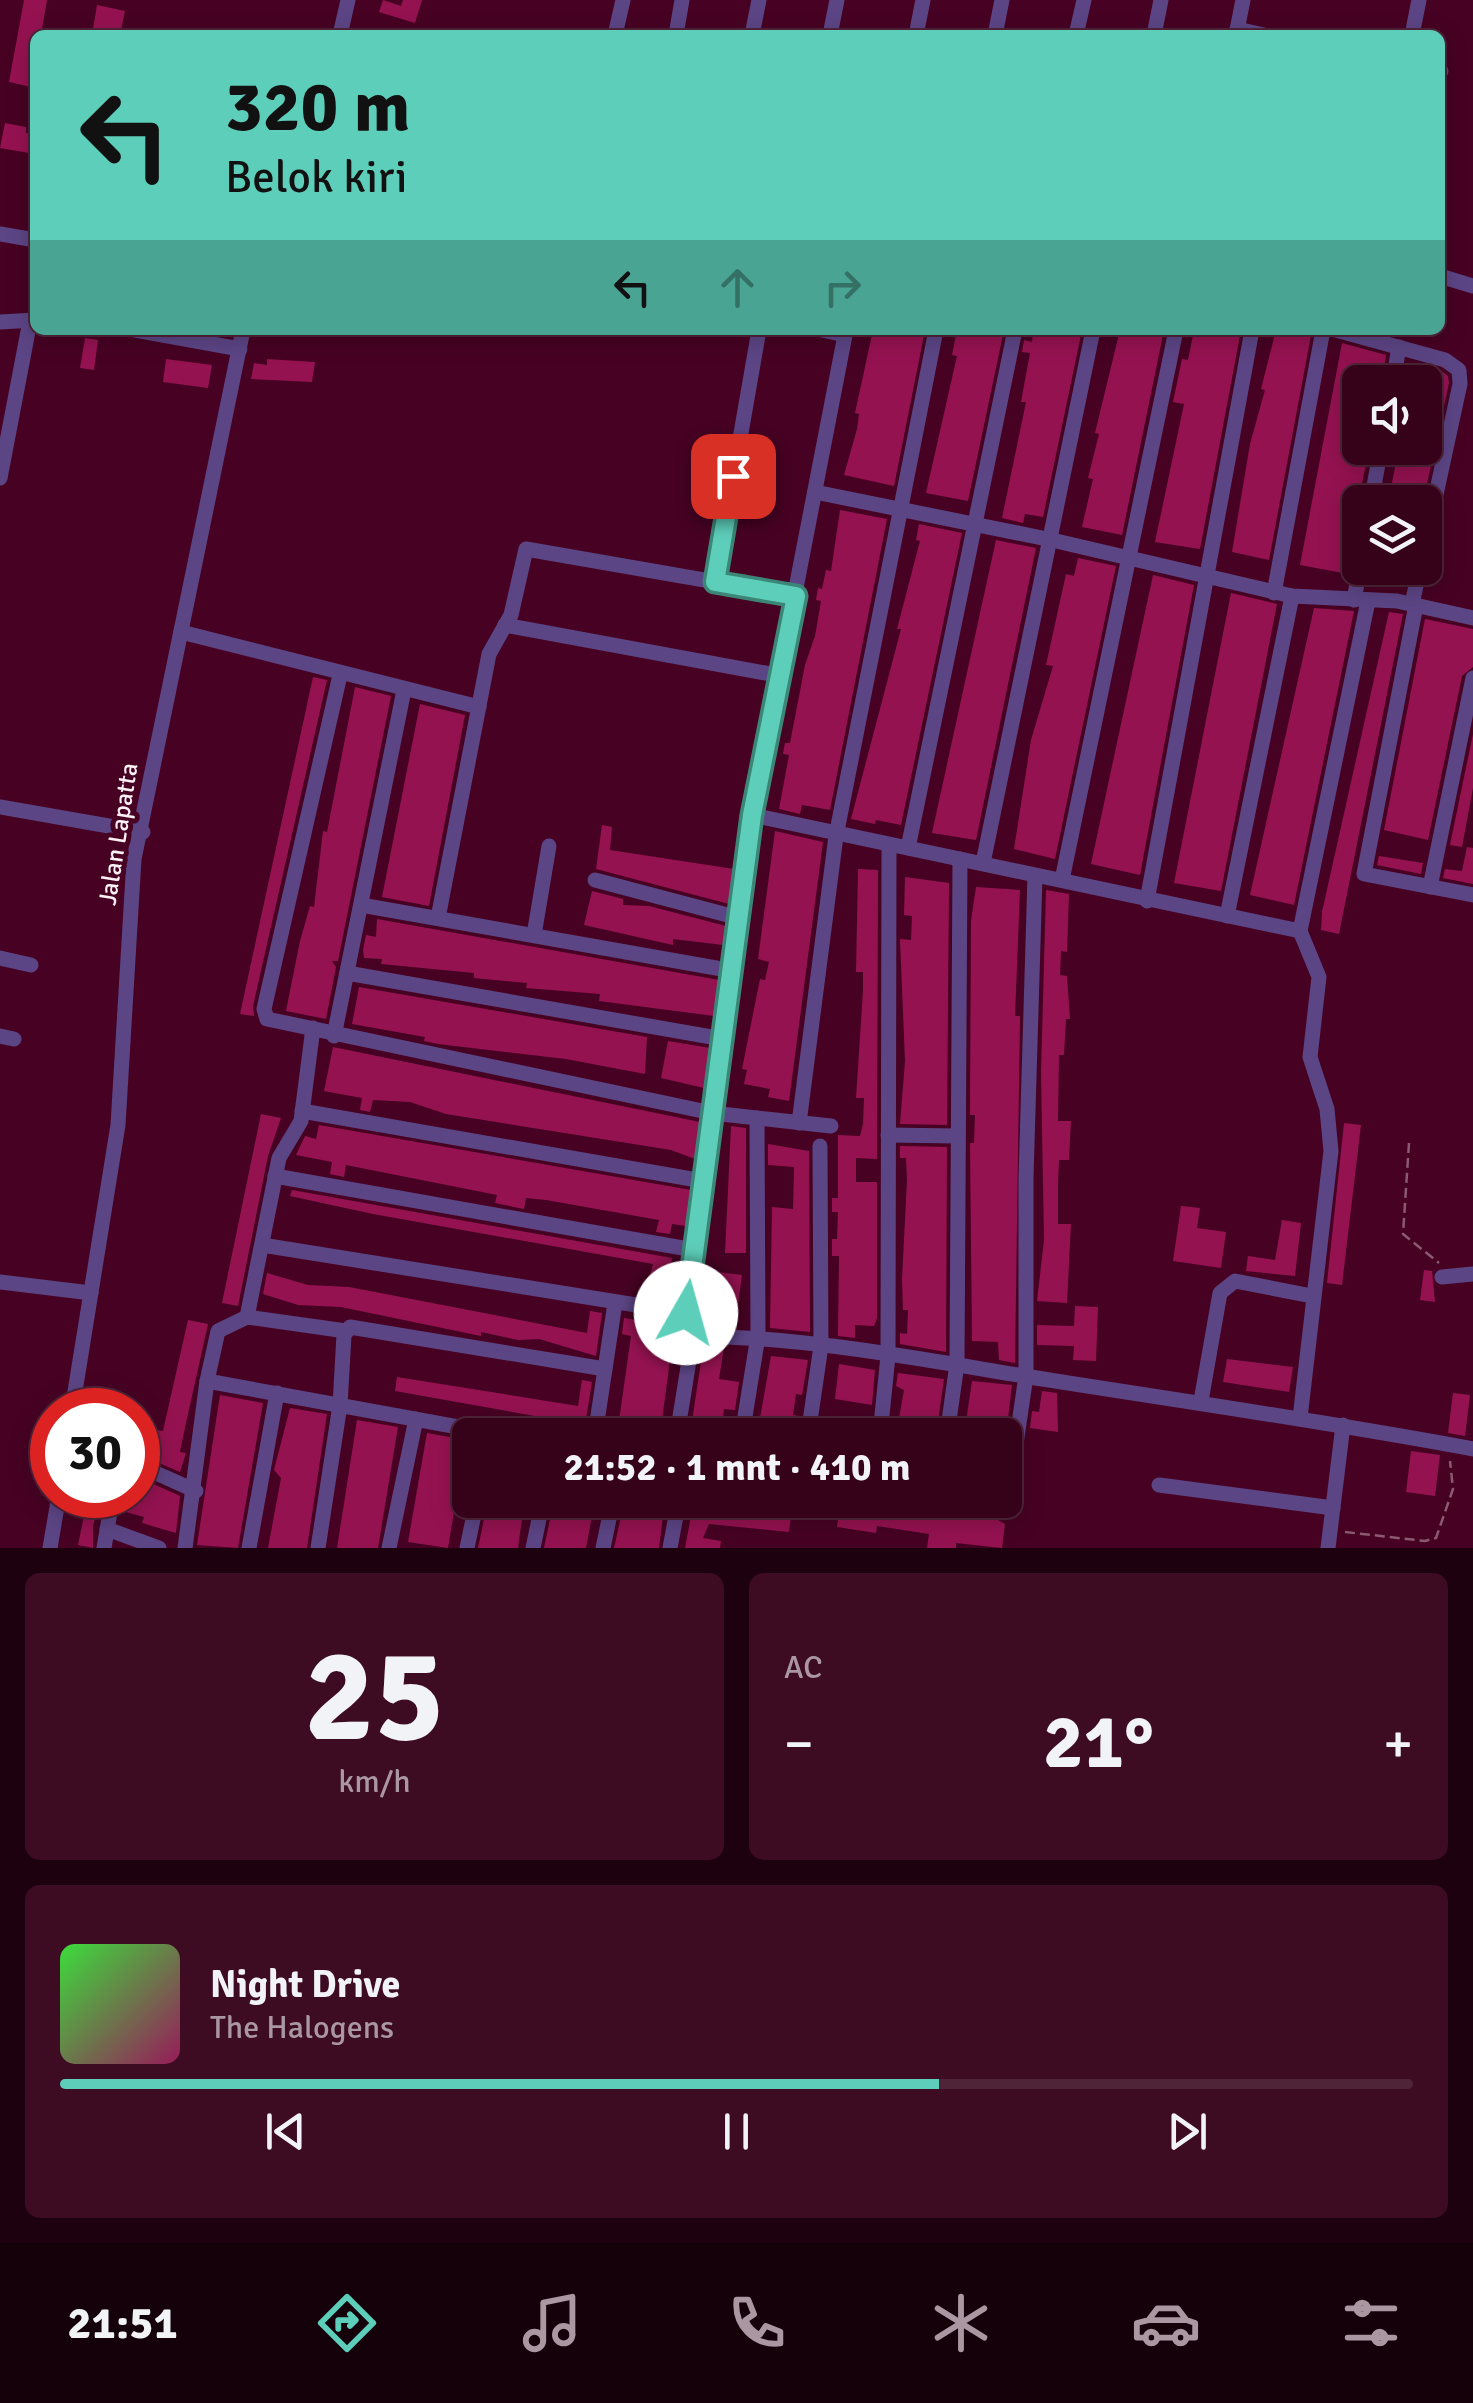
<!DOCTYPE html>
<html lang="id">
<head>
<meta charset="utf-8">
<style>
  :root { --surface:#35021a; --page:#3d0c23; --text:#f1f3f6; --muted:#aa97a2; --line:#4f2439; --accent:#5dceb9 }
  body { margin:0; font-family:Signika,sans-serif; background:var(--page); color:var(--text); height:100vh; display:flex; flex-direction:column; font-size:38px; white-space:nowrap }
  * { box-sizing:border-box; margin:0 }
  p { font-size:32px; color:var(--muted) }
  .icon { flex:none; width:55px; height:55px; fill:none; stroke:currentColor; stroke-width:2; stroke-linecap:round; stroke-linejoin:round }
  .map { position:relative; height:1548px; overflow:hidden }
  .drawer { display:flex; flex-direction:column; gap:25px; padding:25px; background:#1d010e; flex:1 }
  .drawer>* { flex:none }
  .banner { position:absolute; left:30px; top:30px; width:1415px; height:305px; border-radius:15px; box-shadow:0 5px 25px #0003,0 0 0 2px var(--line); background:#5dceb9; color:#111; overflow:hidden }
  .controls { position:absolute; left:1342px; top:365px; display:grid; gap:20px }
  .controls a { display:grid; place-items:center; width:100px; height:100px; border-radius:15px; background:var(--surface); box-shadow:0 5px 25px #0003,0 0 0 2px var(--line); font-size:50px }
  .speed { position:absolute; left:30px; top:1388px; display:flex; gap:20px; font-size:50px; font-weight:700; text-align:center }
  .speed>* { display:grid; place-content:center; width:130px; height:130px; border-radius:50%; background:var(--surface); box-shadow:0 5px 25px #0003,0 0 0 2px var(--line); line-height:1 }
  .speed .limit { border:15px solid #d22; background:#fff; color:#111 }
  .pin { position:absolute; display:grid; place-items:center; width:85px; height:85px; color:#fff; margin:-42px; border-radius:20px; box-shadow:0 5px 15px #0006 }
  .me { position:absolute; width:110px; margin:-55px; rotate:7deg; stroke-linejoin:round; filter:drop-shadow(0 0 8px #0008) }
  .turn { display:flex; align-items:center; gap:35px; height:210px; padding:0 30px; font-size:45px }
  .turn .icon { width:130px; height:130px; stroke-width:2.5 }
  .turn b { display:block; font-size:70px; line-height:85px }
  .lanes { display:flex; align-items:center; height:95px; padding:0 30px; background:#0003; justify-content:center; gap:50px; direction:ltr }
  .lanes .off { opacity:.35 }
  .big { font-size:75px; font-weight:700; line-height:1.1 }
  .drawer .widget { flex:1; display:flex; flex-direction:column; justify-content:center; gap:15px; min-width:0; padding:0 35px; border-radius:15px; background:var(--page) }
  .drawer .dial { align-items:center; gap:0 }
  .dial b { font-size:130px; line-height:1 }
  .song { display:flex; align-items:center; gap:30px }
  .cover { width:120px; height:120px; border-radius:15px; background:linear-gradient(135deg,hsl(120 70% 55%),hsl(330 70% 35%)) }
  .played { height:10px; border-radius:5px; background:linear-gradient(90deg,var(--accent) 65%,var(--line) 65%) }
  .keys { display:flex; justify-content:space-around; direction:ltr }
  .heat { display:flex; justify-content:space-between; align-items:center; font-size:55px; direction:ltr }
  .drawer .tiles { flex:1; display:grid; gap:25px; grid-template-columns:1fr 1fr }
  .widget:last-child { grid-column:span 2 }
  .trip { position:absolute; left:452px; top:1418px; width:570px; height:100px; border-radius:15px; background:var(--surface); box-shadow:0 5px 25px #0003,0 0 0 2px var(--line); font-weight:700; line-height:100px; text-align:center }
  .tab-bar { display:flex; height:160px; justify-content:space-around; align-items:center; background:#15010a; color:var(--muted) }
  .tab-bar .icon { width:70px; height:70px }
  .tab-bar .selected { color:var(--accent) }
  .tab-bar b { font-size:45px; color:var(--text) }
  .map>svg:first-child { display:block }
  .building { fill:#951251 }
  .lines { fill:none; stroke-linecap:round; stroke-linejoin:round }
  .path { stroke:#895a70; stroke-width:2.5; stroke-dasharray:10 5; stroke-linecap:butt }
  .minor { stroke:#5c4585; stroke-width:15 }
  .route-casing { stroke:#3c8678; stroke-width:25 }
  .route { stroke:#5dceb9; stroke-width:18 }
  .labels { text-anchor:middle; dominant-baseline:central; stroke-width:10; stroke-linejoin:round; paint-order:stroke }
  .street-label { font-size:25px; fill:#faf1f4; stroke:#470223 }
</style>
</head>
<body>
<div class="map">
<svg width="1473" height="1548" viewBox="0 0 1473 1548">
  <rect width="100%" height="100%" fill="#470223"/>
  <!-- building -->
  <g class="building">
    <polygon points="24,0 47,0 41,35 35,35 31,87 9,82"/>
    <polygon points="383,0 401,6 403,0 422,0 415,23 379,12"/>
    <polygon points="97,5 125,11 120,35 92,35"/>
    <polygon points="5,123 26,127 26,133 35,134 35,154 0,148"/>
    <polygon points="873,330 925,330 894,486 844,475 857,429 859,414 855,413"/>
    <polygon points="957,330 1004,330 968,501 926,493 957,356 952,355"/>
    <polygon points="1033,330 1082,330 1043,517 1025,514 1023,523 1002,518 1026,402 1021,402 1030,353 1022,352 1024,340 1032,342"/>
    <polygon points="1120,330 1164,330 1122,535 1082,527 1093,479 1088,478 1099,434 1095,433"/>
    <polygon points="1194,330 1241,330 1200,549 1155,542 1184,404 1173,402 1182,359 1188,360"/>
    <polygon points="1276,330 1312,330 1269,560 1232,552 1250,444 1265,390 1261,389"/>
    <polygon points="85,338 98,340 94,370 80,368"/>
    <polygon points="1342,343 1386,355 1382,382 1356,382 1353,394 1350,412 1360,414 1360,453 1368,455 1343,573 1300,565"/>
    <polygon points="166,359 212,365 208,388 163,382"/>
    <polygon points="267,359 315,362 312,382 251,379 254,363 267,365"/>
    <polygon points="1414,363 1440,370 1448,376 1449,383 1423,502 1388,502 1399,448 1425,448 1425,382 1409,382"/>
    <polygon points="840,510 887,519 830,810 802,805 800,814 779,809 789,755 783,754 785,743 790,743 805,665 815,636 821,601 816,600 818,588 822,589 826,570 831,571"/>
    <polygon points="919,524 962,533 901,825 876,820 875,824 851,819 901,629 897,629 920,541 916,540"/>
    <polygon points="996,540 1036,548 976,840 932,833"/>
    <polygon points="1078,558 1116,566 1055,859 1014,849 1031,740 1053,666 1046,665 1066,574 1074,576"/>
    <polygon points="1153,575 1194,585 1140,875 1091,864"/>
    <polygon points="1231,593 1277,604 1221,891 1174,883"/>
    <polygon points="1314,608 1354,611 1294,905 1250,895"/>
    <polygon points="1389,612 1403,614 1339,934 1321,930 1322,912"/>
    <polygon points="1425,619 1473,629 1473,667 1462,676 1428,840 1384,830"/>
    <polygon points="313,677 327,680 253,1006 254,1016 240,1014"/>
    <polygon points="355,687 391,696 338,961 332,961 336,967 326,1019 286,1011 300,941 310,906 314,907 323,831 327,832"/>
    <polygon points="420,704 465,715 429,906 382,897"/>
    <polygon points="1473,734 1473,788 1462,847 1450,845"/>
    <polygon points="602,825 612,827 610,850 734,869 729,904 596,869"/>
    <polygon points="775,831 823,842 789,1101 768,1097 770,1089 744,1084 747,1070 742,1069 760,979 765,980 769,962 758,959"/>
    <polygon points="1467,847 1473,848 1473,884 1443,878 1445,869 1462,871"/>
    <polygon points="1379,856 1423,863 1421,874 1377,865"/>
    <polygon points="858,869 878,870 877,1159 856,1158 856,1182 877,1182 877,1318 874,1326 855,1325 855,1338 838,1336 839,1256 832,1256 832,1239 837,1239 838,1212 832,1212 832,1198 838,1198 838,1135 860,1136 863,1124 864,1098 856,1098 863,991 863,972 856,972"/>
    <polygon points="905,877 949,883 947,1125 900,1124 905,1061 900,939 911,940 912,916 904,915"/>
    <polygon points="976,887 1020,890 1015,1016 1020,1016 1015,1363 999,1360 998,1342 972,1341 970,1143 974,1143 975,1115 970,1115 971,921"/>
    <polygon points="1046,890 1069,894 1067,952 1061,951 1060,975 1067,976 1070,1019 1066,1019 1064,1055 1059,1055 1058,1121 1071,1121 1070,1140 1069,1160 1059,1160 1058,1184 1058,1224 1071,1224 1067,1303 1037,1301 1044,1240 1041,1073"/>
    <polygon points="592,891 623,899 623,905 649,906 726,926 723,945 673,939 673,945 584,925"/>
    <polygon points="377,919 719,980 714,1016 599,1001 600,994 526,988 527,983 474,978 474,973 381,964 382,959 364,958 363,950 366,935 376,937"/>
    <polygon points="359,987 647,1037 645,1074 566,1059 438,1044 424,1041 425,1037 352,1024"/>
    <polygon points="668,1041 710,1048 704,1088 661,1078"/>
    <polygon points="333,1047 700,1122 695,1159 671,1150 446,1114 410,1102 373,1100 370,1112 360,1110 362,1098 324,1091"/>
    <polygon points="261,1114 281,1118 268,1156 238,1306 222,1303"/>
    <polygon points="1344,1123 1361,1125 1342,1285 1327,1283"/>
    <polygon points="319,1125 691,1190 686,1226 672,1224 670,1234 656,1232 659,1220 546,1200 526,1198 524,1209 495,1203 497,1195 346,1165 344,1177 330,1174 332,1162 296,1155 305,1136 316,1139"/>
    <polygon points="731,1126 746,1128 746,1253 725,1253"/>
    <polygon points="768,1144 809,1151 810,1332 770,1328 772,1207 793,1209 794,1167 768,1165"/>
    <polygon points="900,1146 947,1147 946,1352 900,1344 900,1333 907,1334 908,1310 903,1310 902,1279 907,1180 906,1158 900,1158"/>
    <polygon points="292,1190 672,1258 671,1265 681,1266 677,1294 647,1288 653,1264 373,1214 290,1196"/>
    <polygon points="1181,1206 1200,1208 1197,1228 1226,1232 1221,1268 1173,1261"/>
    <polygon points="1282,1220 1301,1223 1295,1276 1246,1271 1248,1256 1275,1260"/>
    <polygon points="1424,1270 1432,1271 1435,1302 1420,1300"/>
    <polygon points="718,1272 742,1275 738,1305 714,1301"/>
    <polygon points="267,1273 308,1285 349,1287 587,1333 590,1311 602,1313 596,1356 539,1339 518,1340 481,1332 481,1336 341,1307 298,1305 263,1294"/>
    <polygon points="1075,1306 1098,1307 1096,1361 1073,1360 1074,1346 1037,1345 1037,1325 1074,1326"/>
    <polygon points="624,1318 677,1327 676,1335 681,1335 678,1360 670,1360 660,1435 617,1435 631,1336 622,1334"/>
    <polygon points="188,1320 208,1324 184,1432 180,1452 186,1453 180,1472 138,1454 138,1443 140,1427 163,1431"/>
    <polygon points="703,1348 724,1348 719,1379 739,1382 735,1410 724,1409 721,1435 690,1435"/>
    <polygon points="771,1356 808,1360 802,1395 796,1394 793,1415 799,1416 797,1435 757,1435"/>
    <polygon points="1227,1359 1293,1367 1289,1392 1223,1382"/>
    <polygon points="839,1364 875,1370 872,1405 835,1399"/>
    <polygon points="898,1373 944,1379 936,1435 897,1430 904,1390 896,1386"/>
    <polygon points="397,1377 578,1406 582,1380 592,1382 585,1425 395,1391"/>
    <polygon points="972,1381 1012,1385 1006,1435 964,1435"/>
    <polygon points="1042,1391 1057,1393 1058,1432 1030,1428 1032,1411 1039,1412"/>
    <polygon points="1453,1393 1470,1395 1465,1436 1448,1433"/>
    <polygon points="220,1395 263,1403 238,1548 197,1545"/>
    <polygon points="290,1408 327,1414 307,1548 268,1548 281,1478 274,1470"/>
    <polygon points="357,1420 398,1427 378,1548 337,1548"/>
    <polygon points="831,1421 869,1427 869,1435 829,1435"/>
    <polygon points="427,1433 466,1440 448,1548 408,1542"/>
    <polygon points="1411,1451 1440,1455 1435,1496 1406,1492"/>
    <polygon points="138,1477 180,1496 176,1533 142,1523 144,1517 122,1511 124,1495 138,1495"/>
    <polygon points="79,1495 102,1495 93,1526 93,1548 78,1545 87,1501"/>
    <polygon points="488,1500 524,1505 518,1548 478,1548"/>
    <polygon points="554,1500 595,1500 586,1548 544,1548"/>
    <polygon points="650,1500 665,1500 659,1548 614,1548 624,1503 649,1507"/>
    <polygon points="694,1500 735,1505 735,1500 751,1500 759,1511 791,1517 789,1532 709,1524 703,1538 721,1541 720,1548 685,1548"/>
    <polygon points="841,1500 921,1516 998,1520 1005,1524 1002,1548 956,1543 956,1548 927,1548 929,1534 877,1526 876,1533 837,1527"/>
  </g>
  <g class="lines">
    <!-- path -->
    <g class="path">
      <polyline points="1409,1143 1403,1234 1439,1263"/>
      <polyline points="1345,1532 1425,1541 1436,1538 1453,1489 1450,1461"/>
    </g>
    <!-- minor -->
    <g class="minor">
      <polyline points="1237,29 1264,35"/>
      <polyline points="340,35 348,0"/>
      <polyline points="615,35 623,0"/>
      <polyline points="676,35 682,0"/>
      <polyline points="752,35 759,0"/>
      <polyline points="830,35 837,0"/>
      <polyline points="916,35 923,0"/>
      <polyline points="995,35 1002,0"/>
      <polyline points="1076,35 1084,0"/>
      <polyline points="1154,35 1161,0"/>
      <polyline points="1236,35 1243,0"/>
      <polyline points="1412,35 1419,0"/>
      <polyline points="1440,71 1441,71"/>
      <polyline points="0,234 35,240"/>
      <polyline points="1440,276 1473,286"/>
      <polyline points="0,322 35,320"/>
      <polyline points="135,330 240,349"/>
      <polyline points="822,330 845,335"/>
      <polyline points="1336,330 1445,360 1459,370 1460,384 1425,545"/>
      <polyline points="1393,382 1399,347"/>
      <polyline points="0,478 30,321"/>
      <polyline points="815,492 1052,540 1292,596 1397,601 1473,618"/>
      <polyline points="1371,502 1381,448"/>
      <polyline points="715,582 759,330"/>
      <polyline points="1274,593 1323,330"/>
      <polyline points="1354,600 1360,567"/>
      <polyline points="1412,604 1420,568"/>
      <polyline points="1416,605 1364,874 1473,895"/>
      <polyline points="505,625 781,676"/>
      <polyline points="181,632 479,707"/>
      <polyline points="340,675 264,1009 267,1019 712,1113 831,1126"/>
      <polyline points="0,807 143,832"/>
      <polyline points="752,815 1300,931 1368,601"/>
      <polyline points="908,848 1015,330"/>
      <polyline points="983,863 1093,330"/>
      <polyline points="595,880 739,918"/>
      <polyline points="1062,880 1176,330"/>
      <polyline points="1430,887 1473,678"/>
      <polyline points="1147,901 1252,330"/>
      <polyline points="361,905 733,971"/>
      <polyline points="1227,916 1292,596"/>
      <polyline points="438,918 489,654 511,615 526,549 796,596"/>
      <polyline points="534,935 549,846"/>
      <polyline points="0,958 31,965"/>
      <polyline points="347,973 723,1039"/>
      <polyline points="0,1036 14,1039"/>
      <polyline points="334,1036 404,690"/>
      <polyline points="302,1111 703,1181"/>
      <polyline points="799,1123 836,836 936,330"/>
      <polyline points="888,1135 957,1136"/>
      <polyline points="275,1176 694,1250"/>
      <polyline points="262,1245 686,1313"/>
      <polyline points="1442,1277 1473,1274"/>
      <polyline points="0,1282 91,1293"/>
      <polyline points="247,1317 279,1158 301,1121 313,1028"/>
      <path d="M693,1336C804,1337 915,1358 1024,1376C1174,1400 1324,1421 1473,1449"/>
      <polyline points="207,1381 218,1331 247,1317 346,1331"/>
      <polyline points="1201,1401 1220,1293 1235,1281 1312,1296"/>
      <polyline points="72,1410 118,1125 134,859 243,330"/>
      <polyline points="1300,1418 1331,1151 1327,1109 1310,1057 1319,977 1300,931"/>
      <polyline points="595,1435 615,1303"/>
      <polyline points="677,1435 693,1336 686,1313 752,815 846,330"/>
      <polyline points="742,1435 758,1336 757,1118"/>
      <polyline points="808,1435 821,1346 820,1146"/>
      <polyline points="880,1435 888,1356 889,845"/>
      <polyline points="947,1435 957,1364 960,859"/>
      <polyline points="138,1465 196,1491"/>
      <polyline points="1159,1485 1333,1508"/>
      <polyline points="762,1500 792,1506 798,1500"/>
      <polyline points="904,1500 998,1509 1008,1498 1026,1376 1026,1178 1035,876"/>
      <polyline points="107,1529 159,1548"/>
      <polyline points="50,1548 59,1495"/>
      <polyline points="104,1548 113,1495"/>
      <polyline points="185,1548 207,1381 502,1435"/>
      <polyline points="249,1548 277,1393"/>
      <polyline points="318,1548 340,1405 344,1335 350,1327 605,1369"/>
      <polyline points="389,1548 416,1419"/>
      <polyline points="467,1548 477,1500"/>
      <polyline points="533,1548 543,1500"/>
      <polyline points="603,1548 613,1500"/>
      <polyline points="670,1548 679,1500"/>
      <polyline points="1328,1548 1343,1425"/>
    </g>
  </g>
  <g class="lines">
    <defs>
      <polyline id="route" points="686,1313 752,815 796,596 715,582 733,476"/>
    </defs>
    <!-- route casing -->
    <use href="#route" class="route-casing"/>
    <!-- route -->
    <use href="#route" class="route"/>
  </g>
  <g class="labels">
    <!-- street labels -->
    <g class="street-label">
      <text transform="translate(118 834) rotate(-81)">Jalan Lapatta</text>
    </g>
  </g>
</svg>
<div class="controls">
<a><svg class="icon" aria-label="sound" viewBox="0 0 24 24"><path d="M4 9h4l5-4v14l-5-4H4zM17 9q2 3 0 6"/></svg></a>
<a><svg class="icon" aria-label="layers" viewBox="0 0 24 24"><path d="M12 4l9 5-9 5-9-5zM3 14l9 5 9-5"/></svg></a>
</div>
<div class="speed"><div class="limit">30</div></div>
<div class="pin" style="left:733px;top:476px;background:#d93025"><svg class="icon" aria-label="arrive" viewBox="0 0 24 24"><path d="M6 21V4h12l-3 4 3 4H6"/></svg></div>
<svg class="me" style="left:686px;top:1313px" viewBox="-20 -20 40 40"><circle r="19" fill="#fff"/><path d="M0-13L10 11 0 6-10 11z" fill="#5dceb9"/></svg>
<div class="trip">21:52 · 1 mnt · 410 m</div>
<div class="banner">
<div class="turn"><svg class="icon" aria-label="left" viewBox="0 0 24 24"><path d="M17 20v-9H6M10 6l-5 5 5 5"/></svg><div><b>320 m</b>Belok kiri</div></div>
<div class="lanes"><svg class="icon" aria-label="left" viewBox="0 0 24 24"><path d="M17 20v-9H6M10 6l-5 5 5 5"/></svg><svg class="icon off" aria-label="ahead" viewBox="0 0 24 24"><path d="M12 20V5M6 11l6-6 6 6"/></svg><svg class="icon off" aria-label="right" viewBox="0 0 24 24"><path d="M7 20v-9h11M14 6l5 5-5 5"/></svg></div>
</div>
</div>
<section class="drawer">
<div class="tiles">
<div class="widget dial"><b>25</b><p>km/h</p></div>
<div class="widget"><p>AC</p>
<div class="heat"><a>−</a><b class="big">21°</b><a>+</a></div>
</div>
<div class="widget">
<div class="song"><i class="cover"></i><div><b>Night Drive</b><p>The Halogens</p></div></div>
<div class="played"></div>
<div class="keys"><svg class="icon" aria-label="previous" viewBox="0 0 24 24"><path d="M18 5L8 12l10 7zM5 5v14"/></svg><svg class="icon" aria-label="pause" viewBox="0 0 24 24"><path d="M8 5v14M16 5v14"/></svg><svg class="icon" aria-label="next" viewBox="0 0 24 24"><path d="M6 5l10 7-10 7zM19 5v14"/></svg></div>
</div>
</div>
</section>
<nav class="tab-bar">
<b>21:51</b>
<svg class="icon selected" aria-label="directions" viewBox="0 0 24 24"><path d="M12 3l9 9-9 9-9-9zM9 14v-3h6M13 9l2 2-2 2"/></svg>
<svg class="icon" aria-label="music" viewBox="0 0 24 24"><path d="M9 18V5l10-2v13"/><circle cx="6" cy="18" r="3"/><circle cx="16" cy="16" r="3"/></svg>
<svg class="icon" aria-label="phone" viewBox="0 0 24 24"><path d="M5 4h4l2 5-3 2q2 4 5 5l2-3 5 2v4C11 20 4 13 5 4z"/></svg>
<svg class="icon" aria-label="climate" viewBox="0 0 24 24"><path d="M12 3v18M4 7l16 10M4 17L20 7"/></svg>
<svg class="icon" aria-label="car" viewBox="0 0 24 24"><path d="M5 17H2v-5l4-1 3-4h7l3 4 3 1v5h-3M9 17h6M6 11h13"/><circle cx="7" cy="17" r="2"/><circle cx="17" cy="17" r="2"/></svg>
<svg class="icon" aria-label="filters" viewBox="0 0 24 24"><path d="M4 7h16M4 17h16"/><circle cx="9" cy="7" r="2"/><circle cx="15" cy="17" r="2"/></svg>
</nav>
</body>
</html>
